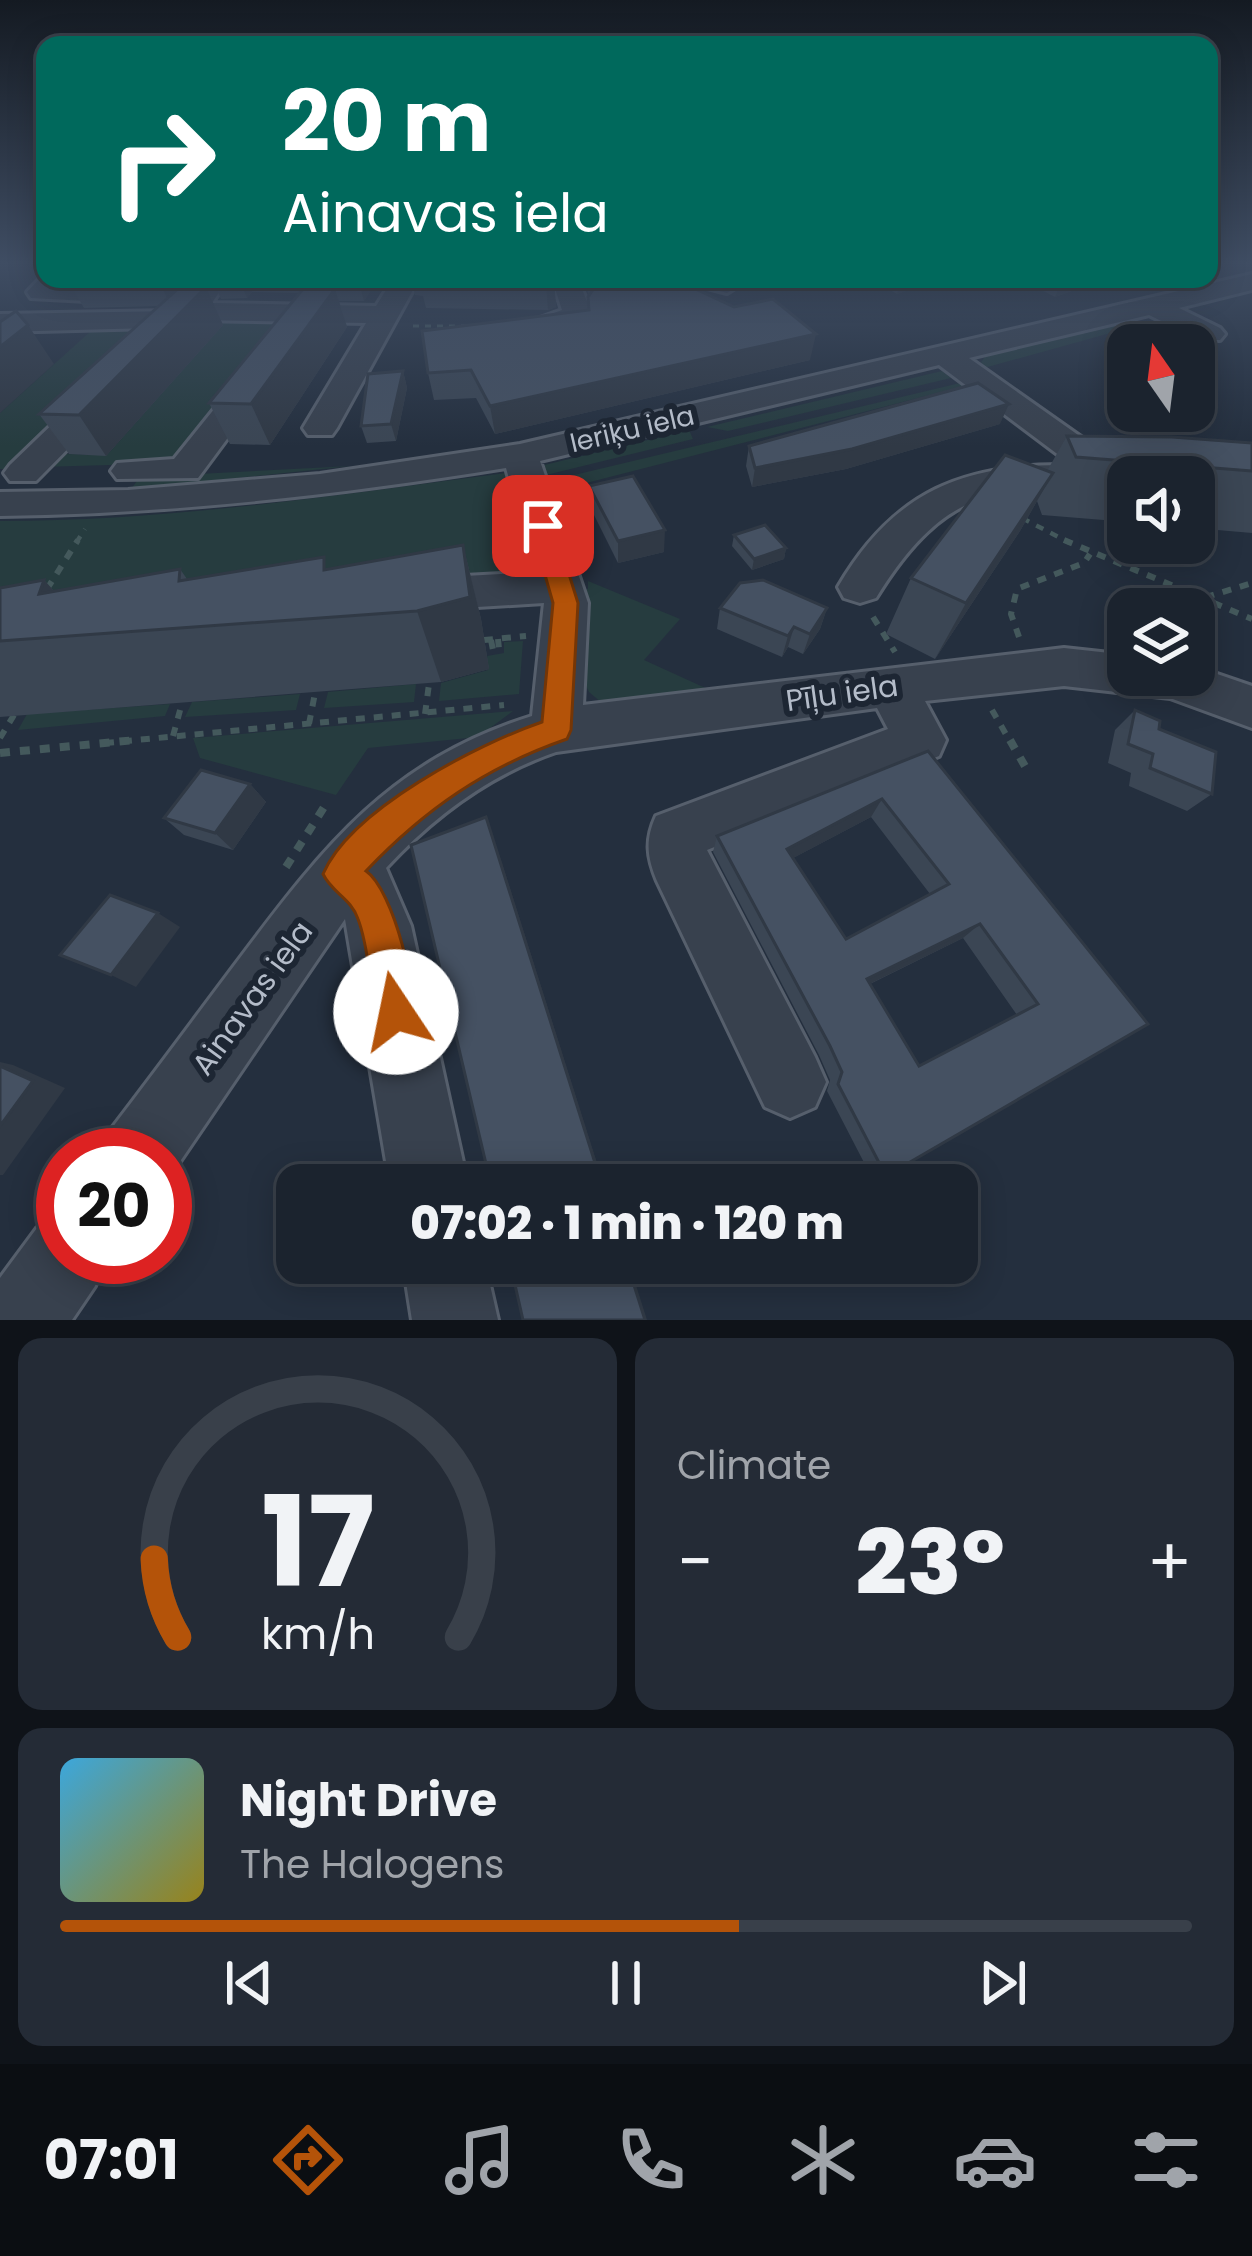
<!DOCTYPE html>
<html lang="en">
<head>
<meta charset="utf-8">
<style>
  :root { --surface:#1b232e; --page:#242b36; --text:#f1f3f6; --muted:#a0a4aa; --line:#39404a; --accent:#b45309 }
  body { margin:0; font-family:Poppins,sans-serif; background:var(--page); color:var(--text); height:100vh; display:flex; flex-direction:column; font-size:45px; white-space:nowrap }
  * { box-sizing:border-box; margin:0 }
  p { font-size:39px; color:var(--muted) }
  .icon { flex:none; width:66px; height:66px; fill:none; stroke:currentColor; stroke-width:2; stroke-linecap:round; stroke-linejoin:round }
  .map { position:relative; height:1320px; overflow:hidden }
  .panel { display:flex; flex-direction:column; gap:18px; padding:18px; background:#0f1319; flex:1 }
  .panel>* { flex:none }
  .banner { position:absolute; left:36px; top:36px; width:1182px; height:252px; border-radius:24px; box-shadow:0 6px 30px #0003,0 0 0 3px var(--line); background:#00695c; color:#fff; overflow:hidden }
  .needle { width:78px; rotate:346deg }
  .buttons { position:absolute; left:1107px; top:324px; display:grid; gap:24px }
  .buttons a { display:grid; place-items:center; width:108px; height:108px; border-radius:24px; background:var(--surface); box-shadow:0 6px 30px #0003,0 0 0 3px var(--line); font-size:60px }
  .speed { position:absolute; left:36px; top:1128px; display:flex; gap:24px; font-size:60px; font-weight:700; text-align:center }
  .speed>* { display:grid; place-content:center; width:156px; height:156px; border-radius:50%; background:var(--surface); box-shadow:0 6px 30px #0003,0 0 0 3px var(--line); line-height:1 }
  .speed .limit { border:18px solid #d22; background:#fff; color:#111 }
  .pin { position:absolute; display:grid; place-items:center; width:102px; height:102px; color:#fff; margin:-51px; border-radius:24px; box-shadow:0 6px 18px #0006 }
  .me { position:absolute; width:132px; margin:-66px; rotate:349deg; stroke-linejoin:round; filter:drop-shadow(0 0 9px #0008) }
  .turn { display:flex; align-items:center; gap:42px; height:252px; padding:0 48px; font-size:54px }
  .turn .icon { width:156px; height:156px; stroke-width:2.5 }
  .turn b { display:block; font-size:84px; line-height:102px }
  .big { font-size:90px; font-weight:800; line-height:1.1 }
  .panel .card { flex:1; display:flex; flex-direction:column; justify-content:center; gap:18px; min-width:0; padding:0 42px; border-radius:24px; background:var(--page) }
  .panel .dial { align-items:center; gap:0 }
  .dial svg { height:312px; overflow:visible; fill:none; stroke:var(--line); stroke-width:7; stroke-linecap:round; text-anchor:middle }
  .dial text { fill:var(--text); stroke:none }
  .song { display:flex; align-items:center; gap:36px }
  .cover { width:144px; height:144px; border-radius:18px; background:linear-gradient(135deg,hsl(200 70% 55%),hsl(50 70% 35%)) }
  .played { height:12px; border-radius:6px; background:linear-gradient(90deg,var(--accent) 60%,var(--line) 60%) }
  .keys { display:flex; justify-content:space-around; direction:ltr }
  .heat { display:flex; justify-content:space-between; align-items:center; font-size:66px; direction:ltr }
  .panel .tiles { flex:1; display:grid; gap:18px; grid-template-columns:1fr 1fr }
  .card:last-child { grid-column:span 2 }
  .trip { position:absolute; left:276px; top:1164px; width:702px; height:120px; border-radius:24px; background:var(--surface); box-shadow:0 6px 30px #0003,0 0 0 3px var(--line); font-weight:800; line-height:120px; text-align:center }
  .tabs { display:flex; height:192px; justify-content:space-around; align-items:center; background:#0b0e12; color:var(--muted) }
  .tabs .icon { width:84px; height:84px }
  .tabs .active { color:var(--accent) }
  .tabs b { font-size:54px; color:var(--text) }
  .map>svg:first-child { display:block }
  .green { fill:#263c3f }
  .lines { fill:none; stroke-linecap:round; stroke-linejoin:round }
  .minor-casing { stroke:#565f6c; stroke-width:6 }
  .path-far3 { stroke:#44595c; stroke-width:3; stroke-dasharray:6 6; stroke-linecap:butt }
  .path-far2 { stroke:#44595c; stroke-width:4.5; stroke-dasharray:8 8; stroke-linecap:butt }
  .path-far1 { stroke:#44595c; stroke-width:6; stroke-dasharray:9 9; stroke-linecap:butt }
  .path { stroke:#44595c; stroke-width:8; stroke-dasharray:10 10; stroke-linecap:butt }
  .minor { fill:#38414e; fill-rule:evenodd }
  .wall { fill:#3b4654; fill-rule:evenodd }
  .shaded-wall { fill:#303945 }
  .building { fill:#455162; stroke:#303945; stroke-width:3; fill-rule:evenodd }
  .route { fill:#b45309; stroke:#753606; stroke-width:3 }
  .labels { text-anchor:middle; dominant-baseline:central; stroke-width:12; stroke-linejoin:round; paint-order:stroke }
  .far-street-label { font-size:27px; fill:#b4bcc9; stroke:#1d2633 }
  .street-label { font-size:30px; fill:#b4bcc9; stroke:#1d2633 }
</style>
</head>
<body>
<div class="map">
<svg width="1252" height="1320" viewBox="0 0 1252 1320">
  <rect width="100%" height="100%" fill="#242f3e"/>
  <!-- green -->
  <g class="green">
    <polygon points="294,315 179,463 41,467 76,442 66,454 107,455 218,330 185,319"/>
    <polygon points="1125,322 1143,324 984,368 981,362 985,357"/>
    <polygon points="137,326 14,469 0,469 0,413 92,330"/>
    <polygon points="942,371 951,378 728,431 707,427"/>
    <polygon points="960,383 965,386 555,491 549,481"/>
    <polygon points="689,430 693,439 538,477 536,467"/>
    <polygon points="351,466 131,489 140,477"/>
    <path d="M506,473L533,577L0,602V521C170,521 338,495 506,473Z"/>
    <polygon points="588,581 680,619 644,660 712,691 608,708 589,692 583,679 583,590 588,589"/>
    <polygon points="523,641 519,694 439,701 441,683 488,670 487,656 504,653 504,642"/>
    <polygon points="416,684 414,702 324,708 328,692"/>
    <polygon points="300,694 296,710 185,717 192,702"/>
    <polygon points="170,704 165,716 18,730 27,714"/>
    <polygon points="513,711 478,737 368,748 336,795 200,758 193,738"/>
  </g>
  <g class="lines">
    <defs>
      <g id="minor">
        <polygon points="45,273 45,279 67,279 63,285 106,286 120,294 106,302 31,298 27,292"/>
        <path d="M1252,274V290L1179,308L1220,328L1225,334L1220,340H1200L1149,315L969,358L1125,468L1145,477H1128V492C1003,482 946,484 876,598L860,603L844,598L838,587C894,491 964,463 1072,465L939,365L540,461L588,603L583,705L1064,648L1128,655V675H1194V666L1252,686V728L1170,698L1064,686L925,701L946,740L939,756L707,850L815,1057L826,1082L815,1107L790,1118L765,1107L657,881C647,857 645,840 656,816L888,729L877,708L556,752C489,775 434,816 386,868L411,926L468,1185H390L345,919L166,1182L165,1155H101L112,1128C155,1072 197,1015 240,958C325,845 390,761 532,716L544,603L411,611L395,606L389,595L395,584L411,579L535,572L506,468C337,495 171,514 0,516V492L128,490L320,474L520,444Z"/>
        <polygon points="202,279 228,279 212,303 376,306 393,279 419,279 337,428 332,435 308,435 303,428 366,323 195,320 172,342 161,345 146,336 152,328 0,332 0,314 172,311"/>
        <path d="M552,279H578L592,314C580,327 550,338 532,333L527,327L532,321L562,310Z"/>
        <polygon points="692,279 735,279 740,285 727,293 696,285"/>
        <polygon points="259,364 275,374 198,478 117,479 111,471 117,463 174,459 248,367"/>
        <polygon points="103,384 115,387 119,394 115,401 36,481 10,481 4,473 10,465 91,387"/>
        <polygon points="63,1217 63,1257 107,1257 95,1286 72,1320 0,1320 0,1278 37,1228"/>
        <polygon points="403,1263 485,1263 498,1320 412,1320"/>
      </g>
    </defs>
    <!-- minor casing -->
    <use href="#minor" class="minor-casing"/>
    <!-- path-far3 -->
    <g class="path-far3">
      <polyline points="797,288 825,279"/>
      <polyline points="413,326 466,326"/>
    </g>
    <!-- path-far2 -->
    <g class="path-far2">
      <polyline points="1022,518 1070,543"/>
      <polyline points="76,543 85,529"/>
    </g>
    <!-- path-far1 -->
    <g class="path-far1">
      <polyline points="1064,540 1252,619"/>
      <polyline points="47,589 78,540"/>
      <polyline points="1171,608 1252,583"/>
      <polyline points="873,617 895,652"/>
      <polyline points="1019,637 1011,614 1017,589 1084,563 1090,554"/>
      <polyline points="484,640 526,636"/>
      <polyline points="491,640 493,650 499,649 498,639"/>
      <polyline points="992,710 1011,743"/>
      <polyline points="425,714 429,684"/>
      <polyline points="309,724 315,693"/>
      <polyline points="173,736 182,703"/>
      <polyline points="0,738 14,715"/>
      <polyline points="105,743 504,705"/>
    </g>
    <!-- path -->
    <g class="path">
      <polyline points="1010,740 1026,768"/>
      <polyline points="0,753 136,740"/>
      <polyline points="286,867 326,804"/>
    </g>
    <!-- minor -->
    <use href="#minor" class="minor"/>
  </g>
  <!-- wall -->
  <g class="wall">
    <polygon points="70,279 197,279 190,287 206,287 223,325 106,456 69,454 39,414 159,306 84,308 69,282 83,281 71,281"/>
    <polygon points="212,279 378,279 364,301 339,301 347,327 270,445 230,444 209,403 300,293 252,292 247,298 221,299"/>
    <polygon points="411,279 554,279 556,307 548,310 426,308 423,296 415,295"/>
    <polygon points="582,279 689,279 680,282 810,360 495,434 476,398 434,400 428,373 589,310 589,295"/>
    <polygon points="871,279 941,279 897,294"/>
    <polygon points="1020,279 1105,279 1055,297"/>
    <polygon points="403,371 407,388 396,441 367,443 361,426"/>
    <polygon points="1000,424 846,469 752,487 746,466 749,446"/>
    <polygon points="1067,436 1252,443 1252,533 1194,528 1194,477 1128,477 1128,522 1042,515 1037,501 1020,531 935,659 886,634 911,578 1047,471"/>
    <polygon points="589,486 664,552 618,563 590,507"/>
    <polygon points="734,535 786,548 784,559 752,570 732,546"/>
    <polygon points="463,545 481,619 489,669 441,682 0,717 0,588 44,580 54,591 180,569 187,579 329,569"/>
    <polygon points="720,608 827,608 820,629 803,654 788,647 782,657 717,629"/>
    <polygon points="1135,710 1159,729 1212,794 1187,811 1129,786 1131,773 1108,763 1115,730"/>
    <path d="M928,751L1148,1024L886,1176L872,1178L827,1091L830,1080L819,1055L713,852L717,836ZM871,817L930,894L846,939L793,858ZM963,938L1017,1015L919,1066L870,984Z"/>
    <polygon points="250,784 266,802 233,850 184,835 164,818"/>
  </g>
  <!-- shaded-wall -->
  <g class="shaded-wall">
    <polygon points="160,279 197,279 171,306 158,280"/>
    <polygon points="239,279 247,279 252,292 247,298"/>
    <polygon points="358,279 378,279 364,301"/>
    <polygon points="901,279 941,279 897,294"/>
    <polygon points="1063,279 1105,279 1055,297"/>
    <polygon points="554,282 556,307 548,310 546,285"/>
    <polygon points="206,287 223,325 106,456 79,415"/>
    <polygon points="335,289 347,327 270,445 251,404"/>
    <polygon points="28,325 54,364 0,413 0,347"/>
    <polygon points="816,334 810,360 495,434 490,406"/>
    <polygon points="403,371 407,388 396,441 391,424"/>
    <polygon points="1009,404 1000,424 846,469 752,487 755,468"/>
    <polygon points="1053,473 1020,531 935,659 966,603"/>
    <polygon points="665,530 664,552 618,563 618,541"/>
    <polygon points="463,545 481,619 489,669 441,682 417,611"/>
    <polygon points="786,548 784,559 752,570 754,559"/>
    <polygon points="44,580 93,634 39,594"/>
    <polygon points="827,608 820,629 803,654 810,634"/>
    <polygon points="794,627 788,647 782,657 788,636"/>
    <polygon points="250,784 266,802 233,850 215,833"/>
    <polygon points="882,799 871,817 780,865 787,849"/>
    <polygon points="486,817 502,863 604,1185 602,1185"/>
    <polygon points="158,913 180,927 136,987 111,975"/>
    <polygon points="980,924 963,938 855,991 867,979"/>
    <polygon points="0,1062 13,1065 65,1088 3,1175 0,1175"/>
    <polygon points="627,1263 629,1263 647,1320 645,1320"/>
  </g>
  <!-- building -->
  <g class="building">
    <polygon points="96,279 160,279 69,282"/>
    <polygon points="423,279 554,279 554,282 546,285 420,283"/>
    <polygon points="592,279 674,279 734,307 773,299 816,334 490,406 471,370 428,373 422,331 589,310 588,297 595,287"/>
    <polygon points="180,287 206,287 79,415 39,414"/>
    <polygon points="303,289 335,289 251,404 209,403"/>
    <polygon points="16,311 28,325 0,347 0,322"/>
    <polygon points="403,371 391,424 361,426 368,374"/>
    <polygon points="978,383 1009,404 852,449 755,468 749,446"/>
    <polygon points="1067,436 1172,437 1252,443 1252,471 1076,457"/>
    <polygon points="1005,455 1053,473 966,603 911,578"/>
    <polygon points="633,476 665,530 618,541 589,486"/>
    <polygon points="765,525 786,548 754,559 734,535"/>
    <polygon points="463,545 470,597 417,611 0,641 0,588 44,580 39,594 180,569 179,581 324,557 324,570"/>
    <polygon points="763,580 827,608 810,634 794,627 788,636 720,608 740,583"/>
    <polygon points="1135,710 1160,721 1159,729 1216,752 1212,794 1150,768 1153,754 1128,744"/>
    <path d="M928,751L1148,1024L886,1176L838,1084L842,1072L830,1046L717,836ZM882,799L949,884L846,939L787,849ZM980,924L1038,1004L919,1066L867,979Z"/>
    <polygon points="201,770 250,784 215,833 164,818"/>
    <polygon points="486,817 602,1185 491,1185 411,845"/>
    <polygon points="110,895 158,913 111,975 60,955"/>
    <polygon points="0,1066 33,1081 0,1126"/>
    <polygon points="510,1263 627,1263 645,1320 523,1320"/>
  </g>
  <!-- sky -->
  <linearGradient id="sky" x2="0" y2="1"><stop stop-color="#141a22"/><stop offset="0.59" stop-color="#3f4d63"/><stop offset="1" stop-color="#3f4d63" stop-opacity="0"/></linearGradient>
  <rect width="1252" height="446" fill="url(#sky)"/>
  <!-- route -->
  <path class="route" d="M543,518L554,526L578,603L571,730L567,739C486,767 425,809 366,871C393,889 421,997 409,1026L396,1031L382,1026C368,992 371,953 358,919C351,898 332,893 323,874C351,809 478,744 542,722L553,603L531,526Z"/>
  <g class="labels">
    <!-- far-street labels -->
    <g class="far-street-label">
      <text transform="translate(632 429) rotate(-13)">Ieriķu iela</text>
    </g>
    <!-- street labels -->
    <g class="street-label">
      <text transform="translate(842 693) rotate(-8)">Pīļu iela</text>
      <text transform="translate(252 998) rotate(-54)">Ainavas iela</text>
    </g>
  </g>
</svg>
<div class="buttons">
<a><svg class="needle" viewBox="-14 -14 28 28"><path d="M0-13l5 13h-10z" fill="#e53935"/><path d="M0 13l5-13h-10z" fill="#a0a4aa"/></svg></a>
<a><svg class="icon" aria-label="sound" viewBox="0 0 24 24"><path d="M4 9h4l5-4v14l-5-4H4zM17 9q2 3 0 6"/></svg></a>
<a><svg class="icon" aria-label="layers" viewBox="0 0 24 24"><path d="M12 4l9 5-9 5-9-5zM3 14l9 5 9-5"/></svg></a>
</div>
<div class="speed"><div class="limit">20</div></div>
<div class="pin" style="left:543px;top:526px;background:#d93025"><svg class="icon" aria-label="arrive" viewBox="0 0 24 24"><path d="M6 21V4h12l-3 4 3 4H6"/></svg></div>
<svg class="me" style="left:396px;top:1012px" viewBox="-20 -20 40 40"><circle r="19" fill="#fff"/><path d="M0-13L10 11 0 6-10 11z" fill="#b45309"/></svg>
<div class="trip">07:02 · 1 min · 120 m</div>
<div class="banner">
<div class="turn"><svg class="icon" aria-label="right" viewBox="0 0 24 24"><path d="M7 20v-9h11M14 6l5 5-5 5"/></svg><div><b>20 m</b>Ainavas iela</div></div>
</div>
</div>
<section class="panel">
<div class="tiles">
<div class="card dial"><svg viewBox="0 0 100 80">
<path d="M14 69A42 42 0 1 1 86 69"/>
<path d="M14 69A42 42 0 0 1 8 49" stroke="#b45309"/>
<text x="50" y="56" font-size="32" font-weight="700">17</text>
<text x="50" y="72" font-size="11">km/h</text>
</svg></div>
<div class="card"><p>Climate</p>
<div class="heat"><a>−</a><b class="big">23°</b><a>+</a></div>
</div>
<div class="card">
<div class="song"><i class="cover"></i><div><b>Night Drive</b><p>The Halogens</p></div></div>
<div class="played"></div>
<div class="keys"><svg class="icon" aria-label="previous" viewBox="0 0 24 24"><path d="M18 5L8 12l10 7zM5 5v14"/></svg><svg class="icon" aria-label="pause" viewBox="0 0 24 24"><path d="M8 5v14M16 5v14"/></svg><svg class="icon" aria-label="next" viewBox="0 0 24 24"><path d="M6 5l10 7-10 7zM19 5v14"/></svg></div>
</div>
</div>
</section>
<nav class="tabs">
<b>07:01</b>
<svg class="icon active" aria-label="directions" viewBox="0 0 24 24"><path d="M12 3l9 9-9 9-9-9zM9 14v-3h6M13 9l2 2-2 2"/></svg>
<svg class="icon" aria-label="music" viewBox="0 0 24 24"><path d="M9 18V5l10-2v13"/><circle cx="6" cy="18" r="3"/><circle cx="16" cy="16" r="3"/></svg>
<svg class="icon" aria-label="phone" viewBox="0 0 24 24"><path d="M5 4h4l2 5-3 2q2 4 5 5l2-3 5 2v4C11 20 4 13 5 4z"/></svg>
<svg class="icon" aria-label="climate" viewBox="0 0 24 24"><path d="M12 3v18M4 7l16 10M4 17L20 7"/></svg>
<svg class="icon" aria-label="car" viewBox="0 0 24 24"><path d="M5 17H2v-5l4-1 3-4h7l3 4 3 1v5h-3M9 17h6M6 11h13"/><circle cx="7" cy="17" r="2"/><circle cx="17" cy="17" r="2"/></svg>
<svg class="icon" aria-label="filters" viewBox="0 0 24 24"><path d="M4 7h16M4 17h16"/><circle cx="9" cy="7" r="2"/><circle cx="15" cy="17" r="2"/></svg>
</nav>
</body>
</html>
